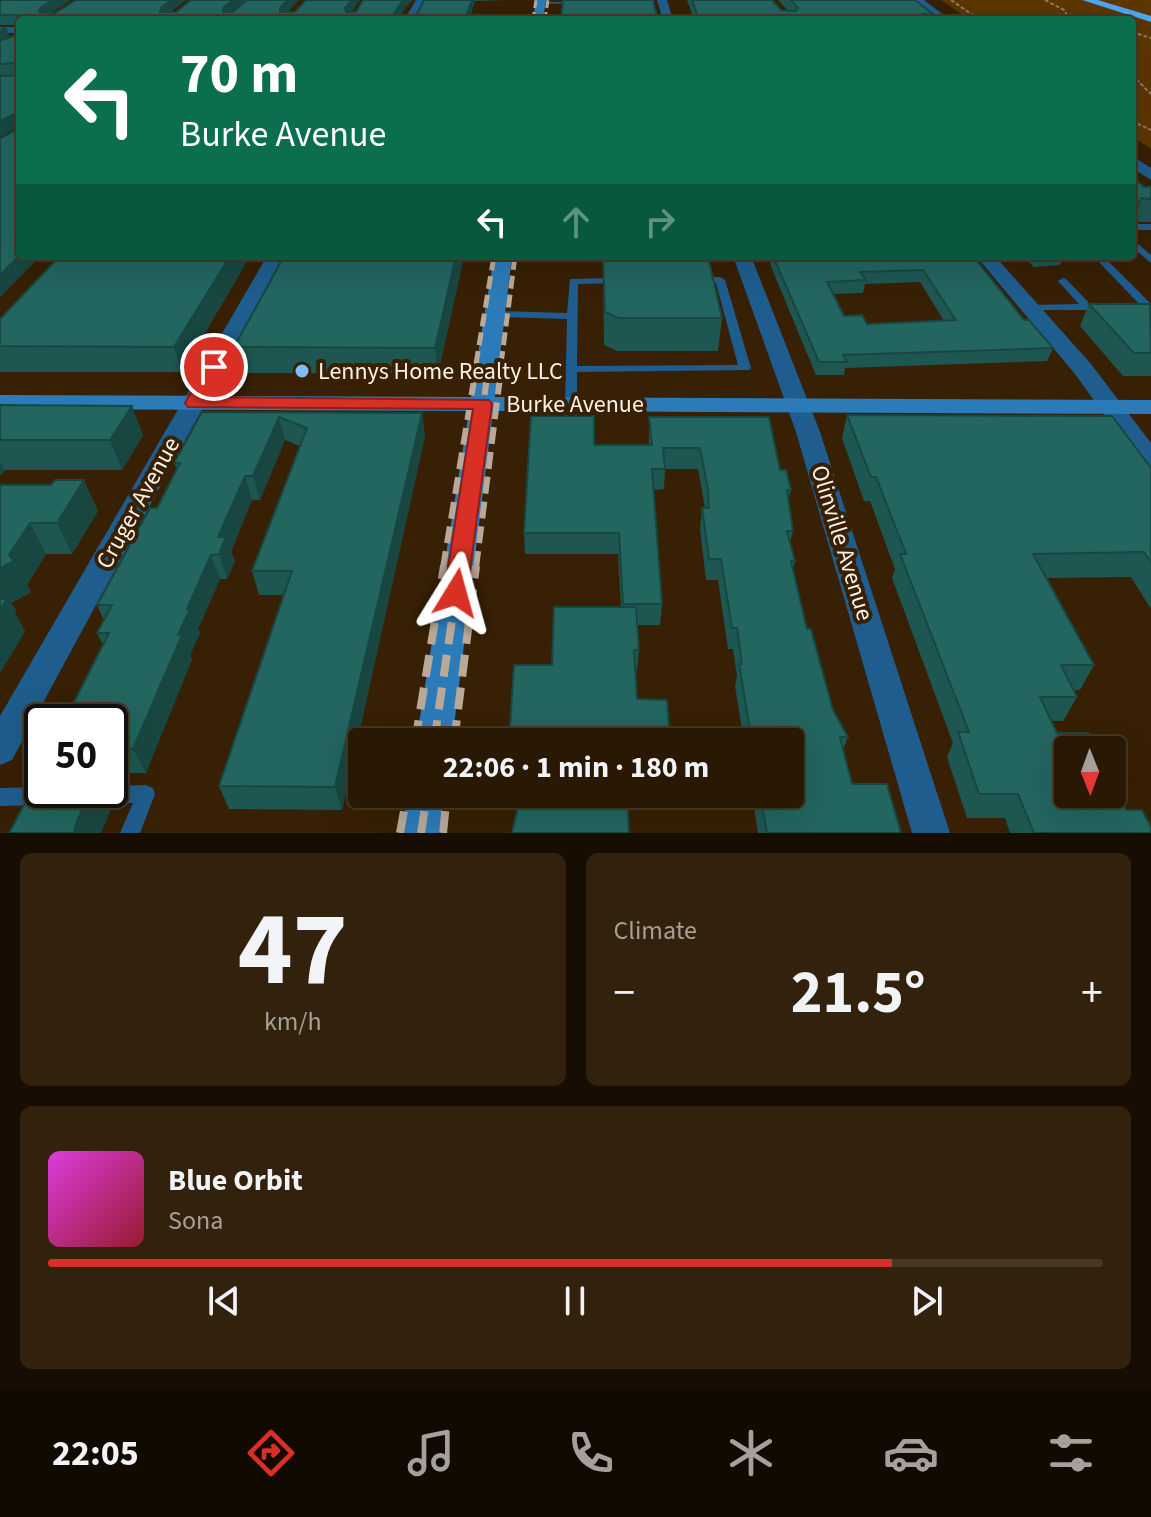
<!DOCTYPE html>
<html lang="en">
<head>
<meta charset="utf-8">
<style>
  :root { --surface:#291803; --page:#31210d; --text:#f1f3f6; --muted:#a5a09a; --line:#453725; --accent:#d93025 }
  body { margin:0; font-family:"Source Sans 3",sans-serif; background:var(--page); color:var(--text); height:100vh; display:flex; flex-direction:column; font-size:30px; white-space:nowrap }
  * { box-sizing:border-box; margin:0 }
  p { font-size:26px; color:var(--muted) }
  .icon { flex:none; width:44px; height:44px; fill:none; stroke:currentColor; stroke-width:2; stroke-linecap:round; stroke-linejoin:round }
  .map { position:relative; height:833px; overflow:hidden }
  .side { display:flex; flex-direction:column; gap:20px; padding:20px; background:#170d02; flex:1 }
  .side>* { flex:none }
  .hud { position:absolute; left:16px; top:16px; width:1120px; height:244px; border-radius:8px; box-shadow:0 8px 32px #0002,0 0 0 2px var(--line); background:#0b6e4f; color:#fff; overflow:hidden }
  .needle { width:52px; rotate:179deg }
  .fabs { position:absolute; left:1054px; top:736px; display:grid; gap:16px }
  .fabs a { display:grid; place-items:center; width:72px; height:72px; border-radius:8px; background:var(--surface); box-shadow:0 8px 32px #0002,0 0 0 2px var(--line); font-size:40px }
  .speed { position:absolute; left:24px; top:704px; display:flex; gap:16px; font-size:40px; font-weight:700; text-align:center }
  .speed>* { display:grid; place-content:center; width:104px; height:104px; border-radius:50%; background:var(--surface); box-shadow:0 8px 32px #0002,0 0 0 2px var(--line); line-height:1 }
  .speed .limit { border:4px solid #111; border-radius:12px; background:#fff; color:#111 }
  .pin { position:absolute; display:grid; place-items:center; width:68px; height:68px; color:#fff; margin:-34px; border:4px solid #fff; border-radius:50%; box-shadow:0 2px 8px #0007 }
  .me { position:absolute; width:88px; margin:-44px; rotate:8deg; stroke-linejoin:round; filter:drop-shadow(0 0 6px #0008) }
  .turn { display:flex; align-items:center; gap:28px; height:168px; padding:0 32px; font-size:36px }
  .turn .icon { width:104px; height:104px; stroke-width:2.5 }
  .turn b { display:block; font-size:56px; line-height:68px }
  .lanes { display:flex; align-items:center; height:76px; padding:0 32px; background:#0003; justify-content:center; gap:40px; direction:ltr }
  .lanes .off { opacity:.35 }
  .big { font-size:60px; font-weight:700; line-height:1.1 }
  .side .card { flex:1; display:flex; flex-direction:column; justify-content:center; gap:12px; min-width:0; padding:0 28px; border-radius:12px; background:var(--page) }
  .side .dial { align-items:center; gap:0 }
  .dial b { font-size:104px; line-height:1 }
  .song { display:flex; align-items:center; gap:24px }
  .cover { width:96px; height:96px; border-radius:12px; background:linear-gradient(135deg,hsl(300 70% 55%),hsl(350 70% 35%)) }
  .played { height:8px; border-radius:4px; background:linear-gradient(90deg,var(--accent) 80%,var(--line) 80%) }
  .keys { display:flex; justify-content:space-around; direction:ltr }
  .heat { display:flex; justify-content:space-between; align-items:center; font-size:44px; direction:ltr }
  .side .tiles { flex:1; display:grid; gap:20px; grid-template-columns:1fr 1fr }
  .card:last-child { grid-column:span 2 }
  .trip { position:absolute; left:348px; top:728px; width:456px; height:80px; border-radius:8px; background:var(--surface); box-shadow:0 8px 32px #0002,0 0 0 2px var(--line); font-weight:700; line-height:80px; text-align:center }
  .tabs { display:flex; height:128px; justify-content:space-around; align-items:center; background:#100a01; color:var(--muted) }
  .tabs .icon { width:56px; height:56px }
  .tabs .current { color:var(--accent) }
  .tabs b { font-size:36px; color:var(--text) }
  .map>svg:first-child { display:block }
  .green { fill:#5d3600 }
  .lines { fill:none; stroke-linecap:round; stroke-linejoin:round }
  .path { stroke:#8e7b67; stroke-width:2; stroke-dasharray:4 2; stroke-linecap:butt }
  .lane { fill:#1f5d8e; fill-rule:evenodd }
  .street { fill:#1f5d8e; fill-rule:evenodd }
  .secondary { fill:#2c7bb9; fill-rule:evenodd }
  .highway { fill:#4fa6ef; fill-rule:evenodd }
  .rail-far3 { stroke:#b9a998; stroke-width:3; stroke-dasharray:8 4; stroke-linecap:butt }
  .rail-far2 { stroke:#b9a998; stroke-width:5; stroke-dasharray:13 6; stroke-linecap:butt }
  .rail-far1 { stroke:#b9a998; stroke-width:6; stroke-dasharray:17 8; stroke-linecap:butt }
  .rail { stroke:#b9a998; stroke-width:8; stroke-dasharray:22 11; stroke-linecap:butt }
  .wall { fill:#1e5752; fill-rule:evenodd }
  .shaded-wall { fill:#184742 }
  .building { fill:#23655f; stroke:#184742; stroke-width:2; fill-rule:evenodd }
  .route { fill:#d93025; stroke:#8d1f18; stroke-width:2 }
  .poi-dot { fill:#7cbef9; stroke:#372004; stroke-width:3 }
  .labels { text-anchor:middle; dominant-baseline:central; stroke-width:8; stroke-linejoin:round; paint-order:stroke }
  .poi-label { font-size:24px; fill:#fdf1e6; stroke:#372004; text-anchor:start }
  .street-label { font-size:24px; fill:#fdf1e6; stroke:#372004 }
</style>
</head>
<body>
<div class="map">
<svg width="1151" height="833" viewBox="0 0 1151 833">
  <rect width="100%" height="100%" fill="#372004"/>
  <!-- green -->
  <polygon class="green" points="941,0 1151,0 1151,149 1132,136 1132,20 970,20"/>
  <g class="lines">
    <!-- path -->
    <g class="path">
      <polyline points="951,0 980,20"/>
      <polyline points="1045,0 1064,10 1070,20"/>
      <polyline points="1070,19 1082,20"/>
      <polyline points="1132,32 1151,38"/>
      <polyline points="1132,75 1151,94"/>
      <polyline points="1132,121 1151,130"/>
    </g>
    <!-- lane -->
    <g class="lane">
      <polygon points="539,2 577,2 579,3 541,4"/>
      <rect x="1132" y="224" width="19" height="6"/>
      <polygon points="1132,239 1151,255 1151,263 1132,247"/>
      <polygon points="1093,256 1103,256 1151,304 1151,313 1147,312"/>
      <polygon points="700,277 720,277 725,280 751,368 749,370 577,372 577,404 571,408 565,404 567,319 496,317 491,314 496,311 567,313 570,279 617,278 620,279 620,283 578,284 577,366 738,365 716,283 697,282 695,280"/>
      <polygon points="1063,278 1066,279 1091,305 1106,309 1106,313 1087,310 1026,310 1025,308 1030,305 1079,304 1058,281"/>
      <polygon points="146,785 153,788 155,794 140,833 120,833 133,803 83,804 76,801 74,795 76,790 110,790 110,786"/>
      <polygon points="42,787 42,790 52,790 54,796 52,802 45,805 0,806 0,788"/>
    </g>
    <!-- street -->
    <g class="street">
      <polygon points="416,0 426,0 414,20 404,20"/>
      <polygon points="657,0 667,0 673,20 663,20"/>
      <polygon points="913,0 924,0 950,20 938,20"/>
      <rect x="0" y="27" width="20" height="6"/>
      <polygon points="1132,156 1151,168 1151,180 1132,168"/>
      <polygon points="267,256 285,256 12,760 0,765 0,716"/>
      <polygon points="733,256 751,256 820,432 950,833 912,833 796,432"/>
      <polygon points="976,256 995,256 1091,364 1151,443 1151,469 1142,467 1075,374"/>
    </g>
    <!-- secondary -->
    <g class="secondary">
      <polygon points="536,0 546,0 543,20 533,20"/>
      <polygon points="494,256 512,256 495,397 1151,400 1151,414 493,411 452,742 416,742 469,411 0,409 0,395 471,397"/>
      <polygon points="408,794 444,794 439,833 401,833"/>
    </g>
    <!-- highway -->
    <polygon class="highway" points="1082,0 1098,0 1151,16 1151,22"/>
    <!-- rail-far3 -->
    <g class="rail-far3">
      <polyline points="533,20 536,0"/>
      <polyline points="545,20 548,0"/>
    </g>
    <!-- rail-far2 -->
    <g class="rail-far2">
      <polyline points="476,364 494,256"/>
      <polyline points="501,364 515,256"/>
    </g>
    <!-- rail-far1 -->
    <g class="rail-far1">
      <polyline points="443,568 477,362"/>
      <polyline points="459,568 488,371"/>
      <polyline points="476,568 502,362"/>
    </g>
    <!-- rail -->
    <g class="rail">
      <polyline points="415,742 444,566"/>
      <polyline points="434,742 460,566"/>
      <polyline points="454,742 476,566"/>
      <polyline points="400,833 407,794"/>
      <polyline points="421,833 427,794"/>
      <polyline points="443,833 447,794"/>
    </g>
  </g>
  <!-- wall -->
  <g class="wall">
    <polygon points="0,0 71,0 51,13 55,13 76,0 186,0 170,12 295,12 306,0 360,0 351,12 405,8 397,20 20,20 40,256 0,297 0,139 17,129 17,127 0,137 0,76 18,75 0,75 0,41 18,34 18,25 0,25"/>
    <polygon points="424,0 506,0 475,1 469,20 414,20"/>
    <polygon points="687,0 772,0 781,10 787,10 778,0 915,0 933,14 931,20 694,20"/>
    <polygon points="1144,187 1151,187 1151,222 1132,222 1132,206"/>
    <polygon points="60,256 250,256 182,372 0,372 0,319"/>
    <polygon points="284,256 464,256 438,374 241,373 234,347"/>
    <polygon points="603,256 722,318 718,351 617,351 604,345"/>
    <path d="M771,256H973L1024,320L1053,348L1047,361L845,368L844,375H816L770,264ZM920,282L944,321L867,324L844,316L833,294L863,293L865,284Z"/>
    <polygon points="1018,256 1063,256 1060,265 1034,267 1025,258 1020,258"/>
    <polygon points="1089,304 1151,304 1151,376 1123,376 1080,326"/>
    <polygon points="0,405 143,435 122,470 5,470 0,476"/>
    <polygon points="202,412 422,413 425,436 342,810 229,809 219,786 284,595 259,595 252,571 300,446 285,440 260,500 252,500 231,551 235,561 227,579 220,579 198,629 200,633 190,655 192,659 146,773 110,773 110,722 103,645 97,633 104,620 97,605 157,508 177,470 174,463"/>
    <polygon points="847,415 1151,468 1151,609 1131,577 1047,578 1094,665 1080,690 1074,690 1077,697 1063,721 1051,721 1057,733 1126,810 1151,833 1010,833 1005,818 967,818 947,757 953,743 892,578 895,569 870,501 864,501 842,438"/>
    <polygon points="649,417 780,470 791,490 788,502 793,531 790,543 795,561 793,569 807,629 833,710 848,737 843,750 852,784 901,833 758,833 752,794 790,794 790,742 744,742 735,686 737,676 733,649 728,649 718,580 706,580 700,529 702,508 705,508 698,469 665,469 664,489 654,490 662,604 660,625 637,625 639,650 637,670 635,670 637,699 670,742 552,665 621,607 618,554 525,554 524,533 594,445 649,445"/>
    <polygon points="0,485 98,511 72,554 46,554 27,585 31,592 11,603 16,611 15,613 25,631 0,673"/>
  </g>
  <!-- shaded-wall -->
  <g class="shaded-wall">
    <polygon points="53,0 71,0 43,17 39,12 40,8"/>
    <polygon points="171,0 186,0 163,18 160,12 161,8"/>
    <polygon points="233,0 246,0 225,18 223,12 223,8"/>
    <polygon points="288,0 299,0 282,18 280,8"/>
    <polygon points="352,0 360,0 347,18 345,8"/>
    <polygon points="403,0 413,0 405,8 397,20 390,20"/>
    <polygon points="472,0 475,0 475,1 469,20 465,20"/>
    <polygon points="6,26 9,36 0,41 0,29"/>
    <polygon points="16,113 20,125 0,137 0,121"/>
    <polygon points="20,255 20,256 40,256 0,297 0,275"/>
    <polygon points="230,256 250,256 182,372 174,347"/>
    <polygon points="456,256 464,256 438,374 435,348"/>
    <polygon points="132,406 143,435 122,470 110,440"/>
    <polygon points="422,413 425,436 342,810 335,787"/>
    <polygon points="279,417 285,440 260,500 253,476"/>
    <polygon points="0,461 5,470 0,476"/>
    <polygon points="245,476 252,500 231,551 235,561 227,579 219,554 218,537"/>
    <polygon points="84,480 98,511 72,554 57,523"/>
    <polygon points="30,523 46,554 27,585 31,592 11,603 16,611 15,613 25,631 0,673 0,568"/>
    <polygon points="211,555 220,579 198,629 200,633 190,655 192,659 146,773 133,749 178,635 187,609"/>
    <polygon points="90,790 96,790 110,812 101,833 74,833 76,824"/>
  </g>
  <!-- building -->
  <g class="building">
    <polygon points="0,0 53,0 40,8 39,12 55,13 76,0 171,0 161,8 160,12 176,12 191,0 233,0 223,8 223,12 233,12 247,0 288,0 280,8 280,12 295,12 306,0 352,0 345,8 346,12 356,12 363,0 403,0 390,20 20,20 20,255 0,275 0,139 17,129 16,113 0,121 0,76 18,75 18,63 0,64 0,41 18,34 19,15 0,15"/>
    <polygon points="424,0 472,0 465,20 414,20"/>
    <polygon points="563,0 653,0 658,20 561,20"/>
    <polygon points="692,0 772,0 781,10 795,11 798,8 791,0 915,0 933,14 922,14 916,20 699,20"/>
    <polygon points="1132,177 1144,187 1151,187 1151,199 1141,198 1138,206 1132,206"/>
    <polygon points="60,256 230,256 174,347 0,346 0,319"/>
    <polygon points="284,256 456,256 435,348 234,347"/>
    <polygon points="603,256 708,256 722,318 618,318 605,312"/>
    <path d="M773,256H973L1024,320H1029L1053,348L843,355L847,362H819ZM923,270L956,320L867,324L862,315L844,316L827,282L866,280L860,272Z"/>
    <polygon points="1089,304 1150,304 1151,353 1134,353"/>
    <polygon points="0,405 132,406 110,440 0,440"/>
    <polygon points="202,412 422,413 335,787 219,786 292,571 252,571 307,428 279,417 253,476 245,476 218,537 226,537 219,554 211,555 187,609 190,609 178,635 182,635 133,749 110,749 110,722 64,722 109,633 97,633 112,605 97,605 150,508 157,508 180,463 174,463"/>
    <polygon points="847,415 1112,416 1151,468 1151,562 1144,552 1033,554 1094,665 1061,665 1077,697 1040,697 1057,733 1088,733 1097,750 1068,750 1068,794 1112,794 1112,781 1126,810 1142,810 1151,827 1151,833 1034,833 1018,794 979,794 958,732 969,732 900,554 906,554 876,477 871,477"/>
    <polygon points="531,416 594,416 594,445 652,445 649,417 769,417 780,470 786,470 791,490 787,490 793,531 787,531 795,561 791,561 807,629 811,629 833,710 848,737 840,737 852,784 887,784 901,833 767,833 760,794 790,794 790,742 752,742 739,664 742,664 737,628 732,628 721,559 709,559 702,508 709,508 708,490 700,448 663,448 665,469 652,469 662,604 623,604 619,533 524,533"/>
    <polygon points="55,480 84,480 57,523 30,523 9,555 14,561 0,568 0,485 51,485"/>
    <polygon points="0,599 7,599 0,610"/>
    <polygon points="554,607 636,607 639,650 634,650 637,699 667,700 670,742 509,742 514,665 552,665"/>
    <polygon points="34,786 42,786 42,790 90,790 76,824 74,833 9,833"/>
    <polygon points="519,794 627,794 629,833 512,833 518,806"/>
  </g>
  <!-- route -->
  <polygon class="route" points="214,362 222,367 206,397 489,400 492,404 467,593 464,599 456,602 448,599 444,593 473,409 188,407 185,403 208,363"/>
  <!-- markers -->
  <circle class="poi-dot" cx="302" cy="371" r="8"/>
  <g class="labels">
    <!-- poi labels -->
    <g class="poi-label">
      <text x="318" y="371">Lennys Home Realty LLC</text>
    </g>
    <!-- street labels -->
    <g class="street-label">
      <text x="575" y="404">Burke Avenue</text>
      <text transform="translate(138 503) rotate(-61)">Cruger Avenue</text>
      <text transform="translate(842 543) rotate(73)">Olinville Avenue</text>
    </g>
  </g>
</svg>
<div class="fabs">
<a><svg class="needle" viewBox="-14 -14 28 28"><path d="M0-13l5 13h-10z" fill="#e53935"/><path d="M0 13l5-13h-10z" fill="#a5a09a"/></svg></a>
</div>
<div class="speed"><div class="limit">50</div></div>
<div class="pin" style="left:214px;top:367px;background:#d93025"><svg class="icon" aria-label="arrive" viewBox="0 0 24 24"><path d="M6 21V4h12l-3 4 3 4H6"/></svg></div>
<svg class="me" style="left:456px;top:593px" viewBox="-20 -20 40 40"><path d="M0-17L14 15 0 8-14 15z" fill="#d93025" stroke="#fff" stroke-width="4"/></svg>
<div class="trip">22:06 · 1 min · 180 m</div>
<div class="hud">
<div class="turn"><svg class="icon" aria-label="left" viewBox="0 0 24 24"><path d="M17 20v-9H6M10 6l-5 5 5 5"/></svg><div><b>70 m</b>Burke Avenue</div></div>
<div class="lanes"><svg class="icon" aria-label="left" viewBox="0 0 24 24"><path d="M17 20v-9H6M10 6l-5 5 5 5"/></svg><svg class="icon off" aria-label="ahead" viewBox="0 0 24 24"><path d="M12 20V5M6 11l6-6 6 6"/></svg><svg class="icon off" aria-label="right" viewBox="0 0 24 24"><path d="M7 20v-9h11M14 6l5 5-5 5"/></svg></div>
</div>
</div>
<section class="side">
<div class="tiles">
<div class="card dial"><b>47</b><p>km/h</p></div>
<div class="card"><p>Climate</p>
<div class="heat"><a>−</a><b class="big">21.5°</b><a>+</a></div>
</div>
<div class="card">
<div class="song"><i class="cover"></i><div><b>Blue Orbit</b><p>Sona</p></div></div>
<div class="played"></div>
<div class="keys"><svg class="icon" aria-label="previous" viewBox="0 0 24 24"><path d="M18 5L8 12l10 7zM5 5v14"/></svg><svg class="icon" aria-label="pause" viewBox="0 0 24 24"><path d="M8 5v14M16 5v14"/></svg><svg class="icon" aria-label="next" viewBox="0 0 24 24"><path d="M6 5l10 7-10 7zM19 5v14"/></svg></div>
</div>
</div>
</section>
<nav class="tabs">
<b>22:05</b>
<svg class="icon current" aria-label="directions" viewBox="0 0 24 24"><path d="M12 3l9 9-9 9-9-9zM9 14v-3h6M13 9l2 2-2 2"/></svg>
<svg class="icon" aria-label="music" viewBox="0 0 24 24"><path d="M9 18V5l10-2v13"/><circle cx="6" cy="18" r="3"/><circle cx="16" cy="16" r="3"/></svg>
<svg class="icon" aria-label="phone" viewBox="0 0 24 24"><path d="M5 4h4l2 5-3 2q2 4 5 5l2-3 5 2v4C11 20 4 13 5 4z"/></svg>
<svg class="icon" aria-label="climate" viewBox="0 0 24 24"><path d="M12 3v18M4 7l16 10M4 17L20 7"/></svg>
<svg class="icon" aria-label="car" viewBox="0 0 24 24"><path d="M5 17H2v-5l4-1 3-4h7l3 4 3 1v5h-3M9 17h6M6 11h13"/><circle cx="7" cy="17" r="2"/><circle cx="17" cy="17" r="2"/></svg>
<svg class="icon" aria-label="filters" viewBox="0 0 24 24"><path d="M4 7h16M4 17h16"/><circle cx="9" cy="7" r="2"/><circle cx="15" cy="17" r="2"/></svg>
</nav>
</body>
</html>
